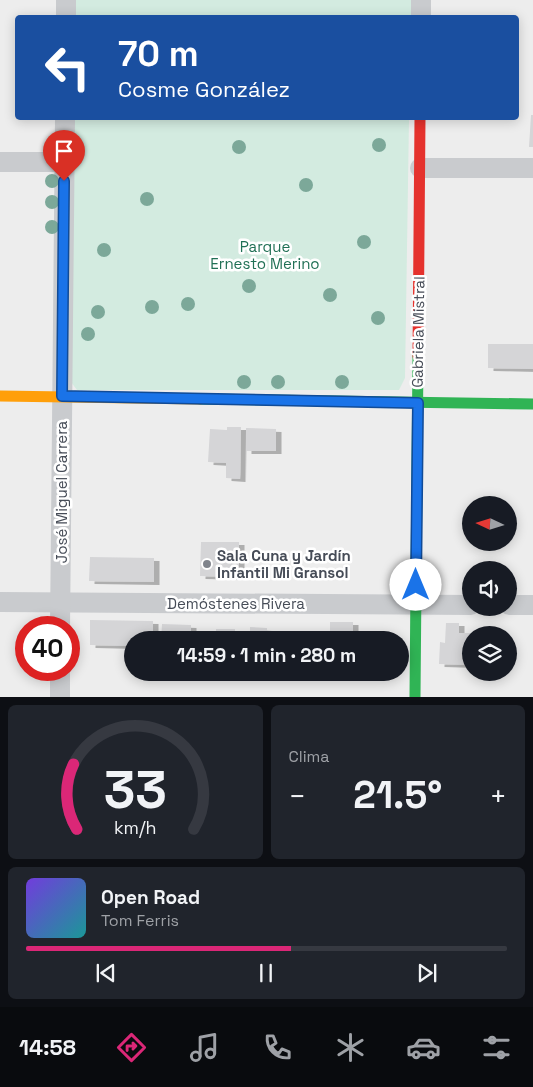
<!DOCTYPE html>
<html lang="es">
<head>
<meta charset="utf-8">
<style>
  :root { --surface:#171b24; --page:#20242c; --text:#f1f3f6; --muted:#9ea1a6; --line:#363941; --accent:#db2777 }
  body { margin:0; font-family:"Space Grotesk",sans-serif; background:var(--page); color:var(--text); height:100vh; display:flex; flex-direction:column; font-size:19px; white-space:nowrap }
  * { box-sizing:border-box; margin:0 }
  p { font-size:16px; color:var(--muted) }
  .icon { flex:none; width:28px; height:28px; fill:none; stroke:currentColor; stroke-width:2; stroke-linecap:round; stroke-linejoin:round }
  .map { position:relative; height:697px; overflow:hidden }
  .details { display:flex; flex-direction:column; gap:8px; padding:8px; background:#0d0f14; flex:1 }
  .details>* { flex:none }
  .banner { position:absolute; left:15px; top:15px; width:504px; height:105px; border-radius:5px; box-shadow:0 2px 12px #0003; background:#1a4fa0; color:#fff; overflow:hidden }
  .needle { width:32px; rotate:274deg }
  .controls { position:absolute; left:462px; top:496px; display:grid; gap:10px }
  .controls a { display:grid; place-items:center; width:55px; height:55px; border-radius:50%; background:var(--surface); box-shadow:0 2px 12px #0003; font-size:25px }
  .speed { position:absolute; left:15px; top:616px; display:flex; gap:10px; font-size:25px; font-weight:700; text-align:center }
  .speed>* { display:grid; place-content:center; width:65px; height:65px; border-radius:50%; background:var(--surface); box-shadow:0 2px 12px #0003; line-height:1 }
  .speed .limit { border:8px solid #d22; background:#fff; color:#111 }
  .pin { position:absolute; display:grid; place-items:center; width:42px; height:42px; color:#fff; margin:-51px -21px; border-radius:50% 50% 50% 0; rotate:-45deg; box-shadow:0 0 5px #0007 }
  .pin .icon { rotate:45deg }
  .me { position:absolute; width:55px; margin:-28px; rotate:0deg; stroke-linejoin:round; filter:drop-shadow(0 0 4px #0008) }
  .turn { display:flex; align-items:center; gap:18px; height:105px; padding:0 20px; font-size:22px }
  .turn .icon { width:65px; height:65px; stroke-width:2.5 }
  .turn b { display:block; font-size:35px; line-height:42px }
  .big { font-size:38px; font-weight:600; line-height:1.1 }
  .details .tile { flex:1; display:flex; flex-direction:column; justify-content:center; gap:8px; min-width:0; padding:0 18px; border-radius:8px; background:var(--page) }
  .details .dial { align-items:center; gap:0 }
  .dial svg { height:130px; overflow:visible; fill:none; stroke:var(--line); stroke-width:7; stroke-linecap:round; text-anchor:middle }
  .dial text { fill:var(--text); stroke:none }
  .song { display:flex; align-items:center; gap:15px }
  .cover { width:60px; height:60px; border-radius:8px; background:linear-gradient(135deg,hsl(260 70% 55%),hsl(180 70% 35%)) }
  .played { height:5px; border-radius:2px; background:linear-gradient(90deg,var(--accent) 55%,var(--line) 55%) }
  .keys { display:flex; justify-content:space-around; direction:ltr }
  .heat { display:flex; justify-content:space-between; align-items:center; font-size:28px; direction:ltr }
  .details .tiles { flex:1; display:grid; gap:8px; grid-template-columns:1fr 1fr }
  .tile:last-child { grid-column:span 2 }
  .trip { position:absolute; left:124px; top:631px; width:285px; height:50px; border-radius:25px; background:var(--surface); box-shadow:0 2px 12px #0003; font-weight:600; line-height:50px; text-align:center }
  .dock { display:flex; height:80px; justify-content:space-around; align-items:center; background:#090b0e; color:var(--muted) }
  .dock .icon { width:35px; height:35px }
  .dock .current { color:var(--accent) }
  .dock b { font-size:22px; color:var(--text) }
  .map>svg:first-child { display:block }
  .green { fill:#d3ebe0 }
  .building { fill:#d5d5d7; filter:url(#shadow) }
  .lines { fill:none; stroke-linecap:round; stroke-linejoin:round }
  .street { stroke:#c9cbce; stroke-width:20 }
  .fast { stroke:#30b455; stroke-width:11 }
  .slow { stroke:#ff9f0a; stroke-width:11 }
  .jam { stroke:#e5322d; stroke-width:11 }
  .tree { fill:#7ca899 }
  .route-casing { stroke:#114b97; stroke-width:12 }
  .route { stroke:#1a73e8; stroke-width:9 }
  .poi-dot { fill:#80848c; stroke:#fff; stroke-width:2 }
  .labels { text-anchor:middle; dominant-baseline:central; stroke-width:5; stroke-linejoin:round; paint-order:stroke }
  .park-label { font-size:15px; fill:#207055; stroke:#fff }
  .street-label { font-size:15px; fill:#464c57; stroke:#fff }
  .poi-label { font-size:15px; font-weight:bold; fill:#464c57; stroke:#fff; text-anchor:start }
</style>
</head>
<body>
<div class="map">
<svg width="533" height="697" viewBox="0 0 533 697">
  <defs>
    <filter id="shadow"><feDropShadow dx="5.5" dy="3" stdDeviation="0" flood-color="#0004"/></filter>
  </defs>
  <rect width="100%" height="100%" fill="#ededed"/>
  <!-- green -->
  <g class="green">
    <polygon points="72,0 411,0 411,17 72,18"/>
    <polygon points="71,118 409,118 405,378 399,390 77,390 68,378"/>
  </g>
  <!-- building -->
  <g class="building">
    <polygon points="531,115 533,115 533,147 529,147"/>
    <polygon points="488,344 533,344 533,369 488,368"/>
    <polygon points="227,427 241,427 240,479 226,478 226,463 208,462 210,429 227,430"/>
    <polygon points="246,428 276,429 276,451 246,451"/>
    <polygon points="201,542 239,542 239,577 200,576"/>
    <polygon points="90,557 154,558 154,582 89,581"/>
    <polygon points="90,620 153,621 153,640 132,640 132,646 90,645"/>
    <rect x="330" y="622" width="23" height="18"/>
    <polygon points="446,623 459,623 459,633 480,633 480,635 471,635 471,665 439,664 440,642 445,643"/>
    <polygon points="162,624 191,625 191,640 161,640"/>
    <polygon points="250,627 267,628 267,640 250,640"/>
    <rect x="216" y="629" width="19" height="11"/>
  </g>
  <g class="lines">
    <!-- street -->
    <g class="street">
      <polyline points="66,18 66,0"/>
      <polyline points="421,18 421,0"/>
      <polyline points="0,162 64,162"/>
      <polyline points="420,168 533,168"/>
      <polyline points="0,602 471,605"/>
      <polyline points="509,605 533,605"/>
      <polyline points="60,628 65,118"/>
      <polyline points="60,697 60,670"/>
    </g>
    <!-- fast -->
    <g class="fast">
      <polyline points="200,399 533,404"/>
      <polyline points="415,697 418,356"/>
    </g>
    <!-- slow -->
    <polyline class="slow" points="0,396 200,399"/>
    <!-- jam -->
    <polyline class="jam" points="418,356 420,118"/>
  </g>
  <!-- trees -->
  <g class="tree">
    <circle cx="379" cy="145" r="7"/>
    <circle cx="239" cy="147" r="7"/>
    <circle cx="52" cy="149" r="7"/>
    <circle cx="52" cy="181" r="7"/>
    <circle cx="306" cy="185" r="7"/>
    <circle cx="147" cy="199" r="7"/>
    <circle cx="52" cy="202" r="7"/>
    <circle cx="52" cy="227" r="7"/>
    <circle cx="364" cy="242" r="7"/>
    <circle cx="104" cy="250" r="7"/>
    <circle cx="249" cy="286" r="7"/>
    <circle cx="330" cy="295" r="7"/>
    <circle cx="188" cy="304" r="7"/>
    <circle cx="152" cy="307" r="7"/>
    <circle cx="98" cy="312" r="7"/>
    <circle cx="378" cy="318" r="7"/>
    <circle cx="88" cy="334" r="7"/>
    <circle cx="244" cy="382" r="7"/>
    <circle cx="278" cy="382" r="7"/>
    <circle cx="342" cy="382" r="7"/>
  </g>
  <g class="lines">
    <defs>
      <polyline id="route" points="64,181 62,396 418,403 416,585"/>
    </defs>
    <!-- route casing -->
    <use href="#route" class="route-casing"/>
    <!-- route -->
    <use href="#route" class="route"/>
  </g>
  <!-- markers -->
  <circle class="poi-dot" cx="207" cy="564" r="5"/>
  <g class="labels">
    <!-- park labels -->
    <g class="park-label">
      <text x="265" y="246">Parque<tspan x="265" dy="17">Ernesto Merino</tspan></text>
    </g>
    <!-- street labels -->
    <g class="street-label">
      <text transform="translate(418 332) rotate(-89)">Gabriela Mistral</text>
      <text transform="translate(61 492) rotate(-90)">José Miguel Carrera</text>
      <text x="236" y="603">Demóstenes Rivera</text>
    </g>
    <!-- poi labels -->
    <g class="poi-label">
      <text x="217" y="555">Sala Cuna y Jardín<tspan x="217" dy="17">Infantil Mi Gransol</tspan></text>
    </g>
  </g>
</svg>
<div class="controls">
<a><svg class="needle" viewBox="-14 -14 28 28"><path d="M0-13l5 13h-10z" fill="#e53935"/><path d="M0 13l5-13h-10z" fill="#9ea1a6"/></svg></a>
<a><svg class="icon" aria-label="sound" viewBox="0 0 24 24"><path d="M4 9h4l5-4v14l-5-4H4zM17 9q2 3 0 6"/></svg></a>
<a><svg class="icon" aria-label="layers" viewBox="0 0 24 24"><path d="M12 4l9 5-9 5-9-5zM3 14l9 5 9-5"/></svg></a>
</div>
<div class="speed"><div class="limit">40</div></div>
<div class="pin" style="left:64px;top:181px;background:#d93025"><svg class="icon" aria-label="arrive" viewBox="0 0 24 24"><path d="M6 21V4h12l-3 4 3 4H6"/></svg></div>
<svg class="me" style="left:416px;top:585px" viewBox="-20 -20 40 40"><circle r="19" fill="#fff"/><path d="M0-13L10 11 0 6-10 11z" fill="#1a73e8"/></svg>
<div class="trip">14:59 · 1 min · 280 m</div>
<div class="banner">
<div class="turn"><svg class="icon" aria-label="left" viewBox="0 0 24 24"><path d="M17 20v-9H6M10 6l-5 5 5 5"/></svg><div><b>70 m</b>Cosme González</div></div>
</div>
</div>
<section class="details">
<div class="tiles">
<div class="tile dial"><svg viewBox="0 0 100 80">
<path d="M14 69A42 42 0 1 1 86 69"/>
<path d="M14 69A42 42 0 0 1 12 29" stroke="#db2777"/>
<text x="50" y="56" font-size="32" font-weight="700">33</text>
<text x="50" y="72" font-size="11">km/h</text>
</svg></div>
<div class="tile"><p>Clima</p>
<div class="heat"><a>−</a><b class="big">21.5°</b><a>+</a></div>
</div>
<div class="tile">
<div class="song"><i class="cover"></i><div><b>Open Road</b><p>Tom Ferris</p></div></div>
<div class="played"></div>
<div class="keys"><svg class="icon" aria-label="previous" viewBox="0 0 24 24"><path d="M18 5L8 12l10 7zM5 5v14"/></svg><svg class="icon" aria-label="pause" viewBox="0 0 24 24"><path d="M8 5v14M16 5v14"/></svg><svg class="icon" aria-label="next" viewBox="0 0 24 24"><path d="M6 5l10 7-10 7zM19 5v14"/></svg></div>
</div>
</div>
</section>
<nav class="dock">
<b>14:58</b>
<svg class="icon current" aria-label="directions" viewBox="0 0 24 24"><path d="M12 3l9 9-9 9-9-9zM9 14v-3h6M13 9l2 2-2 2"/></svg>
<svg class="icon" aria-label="music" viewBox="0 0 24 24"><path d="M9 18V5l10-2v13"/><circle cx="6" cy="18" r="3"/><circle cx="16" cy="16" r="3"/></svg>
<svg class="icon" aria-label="phone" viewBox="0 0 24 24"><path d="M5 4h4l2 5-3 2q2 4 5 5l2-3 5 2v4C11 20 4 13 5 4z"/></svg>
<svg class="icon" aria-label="climate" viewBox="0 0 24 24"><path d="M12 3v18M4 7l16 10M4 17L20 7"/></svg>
<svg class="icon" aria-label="car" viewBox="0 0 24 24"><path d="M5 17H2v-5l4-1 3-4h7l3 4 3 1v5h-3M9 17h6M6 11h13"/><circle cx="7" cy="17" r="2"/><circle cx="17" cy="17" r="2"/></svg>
<svg class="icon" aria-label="filters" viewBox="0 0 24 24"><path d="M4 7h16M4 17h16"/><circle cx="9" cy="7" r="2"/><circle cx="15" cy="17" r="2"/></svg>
</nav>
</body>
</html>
